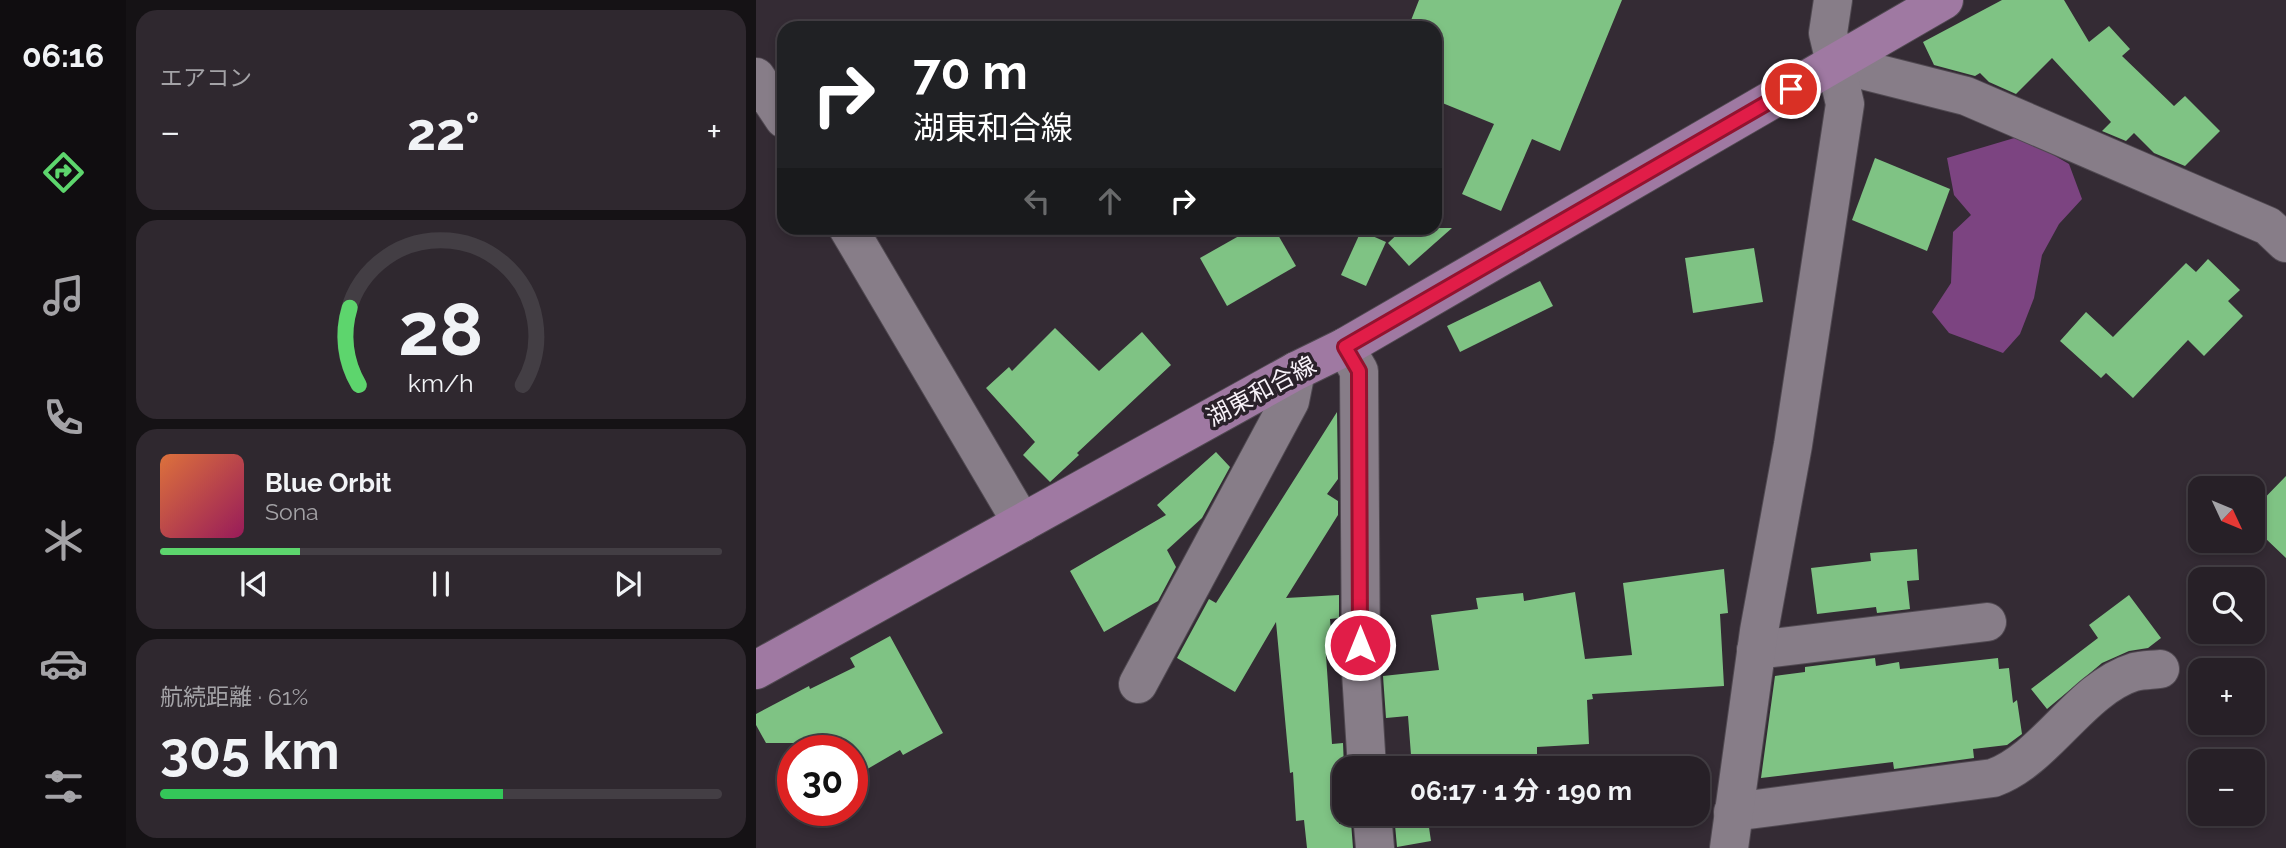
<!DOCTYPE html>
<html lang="ja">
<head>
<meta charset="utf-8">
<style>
  :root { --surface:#272027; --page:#2f282f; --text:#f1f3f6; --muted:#a4a3a7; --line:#433e44; --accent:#5dd56d }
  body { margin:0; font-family:Raleway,"Noto Sans JP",sans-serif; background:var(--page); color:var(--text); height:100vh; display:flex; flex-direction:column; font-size:26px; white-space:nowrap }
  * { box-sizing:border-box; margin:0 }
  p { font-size:23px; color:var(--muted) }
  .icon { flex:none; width:38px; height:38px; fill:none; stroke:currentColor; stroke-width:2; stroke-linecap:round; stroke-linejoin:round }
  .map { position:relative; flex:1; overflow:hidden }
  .drawer { display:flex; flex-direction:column; gap:10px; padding:10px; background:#151215; width:630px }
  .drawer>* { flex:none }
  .banner { position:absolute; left:21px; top:21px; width:665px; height:214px; border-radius:21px; box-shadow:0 4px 10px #0003,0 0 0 2px var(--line); background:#202124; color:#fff; overflow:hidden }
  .needle { width:46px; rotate:134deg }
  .buttons { position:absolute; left:1432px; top:476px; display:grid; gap:14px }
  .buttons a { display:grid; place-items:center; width:77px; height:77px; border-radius:14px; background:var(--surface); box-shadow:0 4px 10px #0003,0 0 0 2px var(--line); font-size:35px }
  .speed { position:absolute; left:21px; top:735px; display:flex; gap:14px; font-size:35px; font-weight:700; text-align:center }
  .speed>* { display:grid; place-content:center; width:91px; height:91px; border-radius:50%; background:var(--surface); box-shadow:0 4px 10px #0003,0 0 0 2px var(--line); line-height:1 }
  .speed .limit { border:10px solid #d22; background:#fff; color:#111 }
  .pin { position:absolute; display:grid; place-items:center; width:60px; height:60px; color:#fff; margin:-30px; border:4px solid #fff; border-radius:50%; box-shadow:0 2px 7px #0007 }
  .me { position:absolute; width:77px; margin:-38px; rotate:0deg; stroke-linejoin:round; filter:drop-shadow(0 0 5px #0008) }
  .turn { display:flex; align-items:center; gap:24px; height:147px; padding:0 21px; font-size:32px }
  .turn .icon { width:91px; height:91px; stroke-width:2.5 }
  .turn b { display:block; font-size:49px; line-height:60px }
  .lanes { display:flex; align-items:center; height:66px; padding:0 21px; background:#0003; justify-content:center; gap:35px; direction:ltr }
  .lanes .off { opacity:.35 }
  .big { font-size:52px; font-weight:700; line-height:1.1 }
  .drawer .tile { flex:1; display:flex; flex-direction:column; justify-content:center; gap:10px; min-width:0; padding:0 24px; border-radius:21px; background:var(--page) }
  .drawer .dial { align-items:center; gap:0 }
  .dial svg { height:182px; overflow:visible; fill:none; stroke:var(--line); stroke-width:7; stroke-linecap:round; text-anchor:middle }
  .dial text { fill:var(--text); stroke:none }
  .song { display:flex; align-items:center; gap:21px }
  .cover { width:84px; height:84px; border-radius:10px; background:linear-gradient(135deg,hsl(20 70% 55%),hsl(330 70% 35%)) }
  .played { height:7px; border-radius:4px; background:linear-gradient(90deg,var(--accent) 25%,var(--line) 25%) }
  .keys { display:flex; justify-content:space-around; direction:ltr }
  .heat { display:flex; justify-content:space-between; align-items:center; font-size:38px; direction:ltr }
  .charge { height:10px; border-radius:5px; background:linear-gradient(90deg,#34c759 61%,var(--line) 0) }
  .trip { position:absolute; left:576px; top:756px; width:378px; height:70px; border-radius:21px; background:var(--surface); box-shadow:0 4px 10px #0003,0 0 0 2px var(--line); font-weight:700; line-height:70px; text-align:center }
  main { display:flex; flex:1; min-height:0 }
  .tab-bar { display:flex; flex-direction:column; width:126px; justify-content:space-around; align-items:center; background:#100d10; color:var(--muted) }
  .tab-bar .icon { width:49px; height:49px }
  .tab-bar .selected { color:var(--accent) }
  .tab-bar b { font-size:32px; color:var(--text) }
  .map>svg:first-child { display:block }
  .forest { fill:#7c4481 }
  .building { fill:#7fc384 }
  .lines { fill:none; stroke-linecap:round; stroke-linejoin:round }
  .minor-casing { stroke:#504951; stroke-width:40 }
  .major-casing { stroke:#504951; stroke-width:40 }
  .minor { stroke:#877d88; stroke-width:38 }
  .major { stroke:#9f79a2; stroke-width:38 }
  .route-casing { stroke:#92132f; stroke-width:18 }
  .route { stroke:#e11d48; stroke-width:12 }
  .labels { text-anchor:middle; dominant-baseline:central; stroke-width:7; stroke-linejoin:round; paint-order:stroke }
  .street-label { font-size:24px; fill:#f8f2f9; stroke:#2a212a }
</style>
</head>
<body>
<main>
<nav class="tab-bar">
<b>06:16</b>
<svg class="icon selected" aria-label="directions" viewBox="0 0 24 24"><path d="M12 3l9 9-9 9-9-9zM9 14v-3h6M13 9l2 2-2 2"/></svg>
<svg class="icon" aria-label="music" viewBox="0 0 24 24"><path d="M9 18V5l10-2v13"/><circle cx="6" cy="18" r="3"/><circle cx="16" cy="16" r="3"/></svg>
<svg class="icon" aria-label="phone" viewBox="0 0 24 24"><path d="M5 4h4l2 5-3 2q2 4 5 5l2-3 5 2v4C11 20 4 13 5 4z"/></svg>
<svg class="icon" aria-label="climate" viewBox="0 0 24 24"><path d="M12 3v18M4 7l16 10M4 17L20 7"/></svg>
<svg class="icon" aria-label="car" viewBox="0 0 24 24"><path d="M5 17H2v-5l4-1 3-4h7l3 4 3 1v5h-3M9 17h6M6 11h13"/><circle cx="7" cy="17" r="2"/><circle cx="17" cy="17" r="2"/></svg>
<svg class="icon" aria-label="filters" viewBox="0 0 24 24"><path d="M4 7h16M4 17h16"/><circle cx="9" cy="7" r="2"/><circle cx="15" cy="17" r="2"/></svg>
</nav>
<section class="drawer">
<div class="tile"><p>エアコン</p>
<div class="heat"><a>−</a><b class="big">22°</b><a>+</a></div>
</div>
<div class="tile dial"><svg viewBox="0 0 100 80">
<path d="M14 69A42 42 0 1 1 86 69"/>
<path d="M14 69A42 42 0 0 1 10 35" stroke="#5dd56d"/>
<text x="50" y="56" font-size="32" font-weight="700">28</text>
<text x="50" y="72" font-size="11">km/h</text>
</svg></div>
<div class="tile">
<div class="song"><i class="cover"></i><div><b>Blue Orbit</b><p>Sona</p></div></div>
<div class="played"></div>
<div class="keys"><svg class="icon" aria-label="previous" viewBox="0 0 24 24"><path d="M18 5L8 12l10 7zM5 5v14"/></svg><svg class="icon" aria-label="pause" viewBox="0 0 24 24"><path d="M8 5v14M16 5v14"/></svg><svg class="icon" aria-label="next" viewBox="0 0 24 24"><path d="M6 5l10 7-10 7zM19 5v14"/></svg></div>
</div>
<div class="tile"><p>航続距離 · 61%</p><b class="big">305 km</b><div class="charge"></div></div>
</section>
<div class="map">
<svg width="1530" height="848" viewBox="0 0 1530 848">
  <rect width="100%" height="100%" fill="#342b34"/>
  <!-- forest -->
  <polygon class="forest" points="1265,136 1313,164 1326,199 1303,224 1286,255 1278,298 1264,334 1247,353 1193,333 1176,312 1195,283 1197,232 1215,215 1198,195 1191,158"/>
  <!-- building -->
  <g class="building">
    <polygon points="663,0 866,0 804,151 776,139 745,211 706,194 738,124 679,100 679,28 652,28"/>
    <polygon points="1246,0 1308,0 1333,42 1353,26 1374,49 1366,56 1418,106 1429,96 1464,131 1429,166 1398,153 1378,133 1370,141 1346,131 1355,122 1296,58 1260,94 1233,82 1224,73 1219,76 1178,65 1167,42"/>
    <polygon points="1119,158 1194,189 1171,251 1096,220"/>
    <polygon points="497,228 518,228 540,266 471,306 444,258"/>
    <polygon points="648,228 696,228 653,266 632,243"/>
    <polygon points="605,231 630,242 610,286 585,275"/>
    <polygon points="998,248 1007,302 937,313 929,258"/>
    <polygon points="1452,259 1484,290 1472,301 1487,316 1448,356 1432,340 1377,398 1350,373 1345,378 1304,341 1330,312 1357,337 1430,263 1440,272"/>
    <polygon points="784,281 797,306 704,352 691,326"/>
    <polygon points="299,328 343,371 386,332 415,365 321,453 323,455 294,482 267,455 279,442 230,388 253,367 256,371"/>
    <polygon points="581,412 582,479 571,494 582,501 582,515 530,598 583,595 583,618 574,619 577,655 570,655 576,744 587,743 588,768 580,769 583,824 595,822 597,848 551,848 548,820 540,821 537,772 534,773 520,622 479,692 421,658 453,599 460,603"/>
    <polygon points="460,452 474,467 446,518 411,550 420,567 402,601 348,632 314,571 410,515 401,505"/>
    <polygon points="1530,476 1530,558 1508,537 1496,549 1496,511"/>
    <polygon points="1161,549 1163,580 1151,581 1154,609 1121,613 1120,607 1061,614 1055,568 1115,561 1114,553"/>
    <polygon points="968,569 972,613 964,614 968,686 836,694 837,699 831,700 833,744 781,747 781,758 736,762 736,756 682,760 682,768 656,768 652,716 630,718 627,676 683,670 675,615 722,609 720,598 767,593 768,601 819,592 829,659 876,655 867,583"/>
    <polygon points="1373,595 1405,638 1392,648 1373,651 1346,663 1291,709 1275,689 1342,638 1333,625"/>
    <polygon points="134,636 187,733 147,755 144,750 96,778 96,751 60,751 73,743 10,743 0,725 0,714 53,686 54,689 99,667 94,658"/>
    <polygon points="1119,658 1120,666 1143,662 1144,669 1242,658 1243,669 1253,668 1257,703 1261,700 1266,734 1251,745 1217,749 1218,758 1138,769 1137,762 1005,778 1019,676 1049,672 1049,667"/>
    <polygon points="638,814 671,814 675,841 641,847"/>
  </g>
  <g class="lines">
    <defs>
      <g id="minor">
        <polyline points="1079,63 1210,96 1512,226 1530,243"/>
        <polyline points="0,77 28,119"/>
        <polyline points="92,228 266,523"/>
        <polyline points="589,347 603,371 605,672 611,768"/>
        <polyline points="1000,650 1231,622"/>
        <polyline points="382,684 534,401 540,371"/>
        <path d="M977,812L1237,778C1290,759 1324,689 1378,672C1386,670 1396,670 1404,669"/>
        <polyline points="616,814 619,848"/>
        <polyline points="973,848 1003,631 1037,445 1089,104 1072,33 1077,0"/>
      </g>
      <polyline id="major" points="0,670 540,371 589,347 1188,0"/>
    </defs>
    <!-- minor casing -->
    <use href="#minor" class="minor-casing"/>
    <!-- major casing -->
    <use href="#major" class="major-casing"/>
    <!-- minor -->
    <use href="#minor" class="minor"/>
    <!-- major -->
    <use href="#major" class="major"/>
  </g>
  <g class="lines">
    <defs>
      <polyline id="route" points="604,645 603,371 589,347 1035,89"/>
    </defs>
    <!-- route casing -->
    <use href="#route" class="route-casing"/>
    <!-- route -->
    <use href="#route" class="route"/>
  </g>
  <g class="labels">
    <!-- street labels -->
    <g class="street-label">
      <text transform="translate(505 391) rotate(-28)">湖東和合線</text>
    </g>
  </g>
</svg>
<div class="buttons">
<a><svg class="needle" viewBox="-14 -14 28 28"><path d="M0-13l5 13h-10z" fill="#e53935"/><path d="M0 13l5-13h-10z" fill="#a4a3a7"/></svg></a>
<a><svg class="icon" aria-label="search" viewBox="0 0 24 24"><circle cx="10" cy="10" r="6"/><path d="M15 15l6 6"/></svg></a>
<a>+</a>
<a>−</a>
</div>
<div class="speed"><div class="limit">30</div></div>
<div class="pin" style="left:1035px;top:89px;background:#d93025"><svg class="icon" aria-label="arrive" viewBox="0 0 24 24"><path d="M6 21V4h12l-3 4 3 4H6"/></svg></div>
<svg class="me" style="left:604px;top:645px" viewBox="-20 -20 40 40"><circle r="17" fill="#e11d48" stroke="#fff" stroke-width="3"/><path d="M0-11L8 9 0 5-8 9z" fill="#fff"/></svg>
<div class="trip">06:17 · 1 分 · 190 m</div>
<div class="banner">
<div class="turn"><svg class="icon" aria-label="right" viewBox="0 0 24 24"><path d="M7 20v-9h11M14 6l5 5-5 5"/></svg><div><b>70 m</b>湖東和合線</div></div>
<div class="lanes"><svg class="icon off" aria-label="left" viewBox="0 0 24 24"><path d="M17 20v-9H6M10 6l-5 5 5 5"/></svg><svg class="icon off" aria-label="ahead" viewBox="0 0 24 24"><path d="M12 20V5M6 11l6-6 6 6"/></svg><svg class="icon" aria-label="right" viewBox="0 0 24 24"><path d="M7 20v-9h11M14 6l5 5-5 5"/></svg></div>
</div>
</div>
</main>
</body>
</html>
